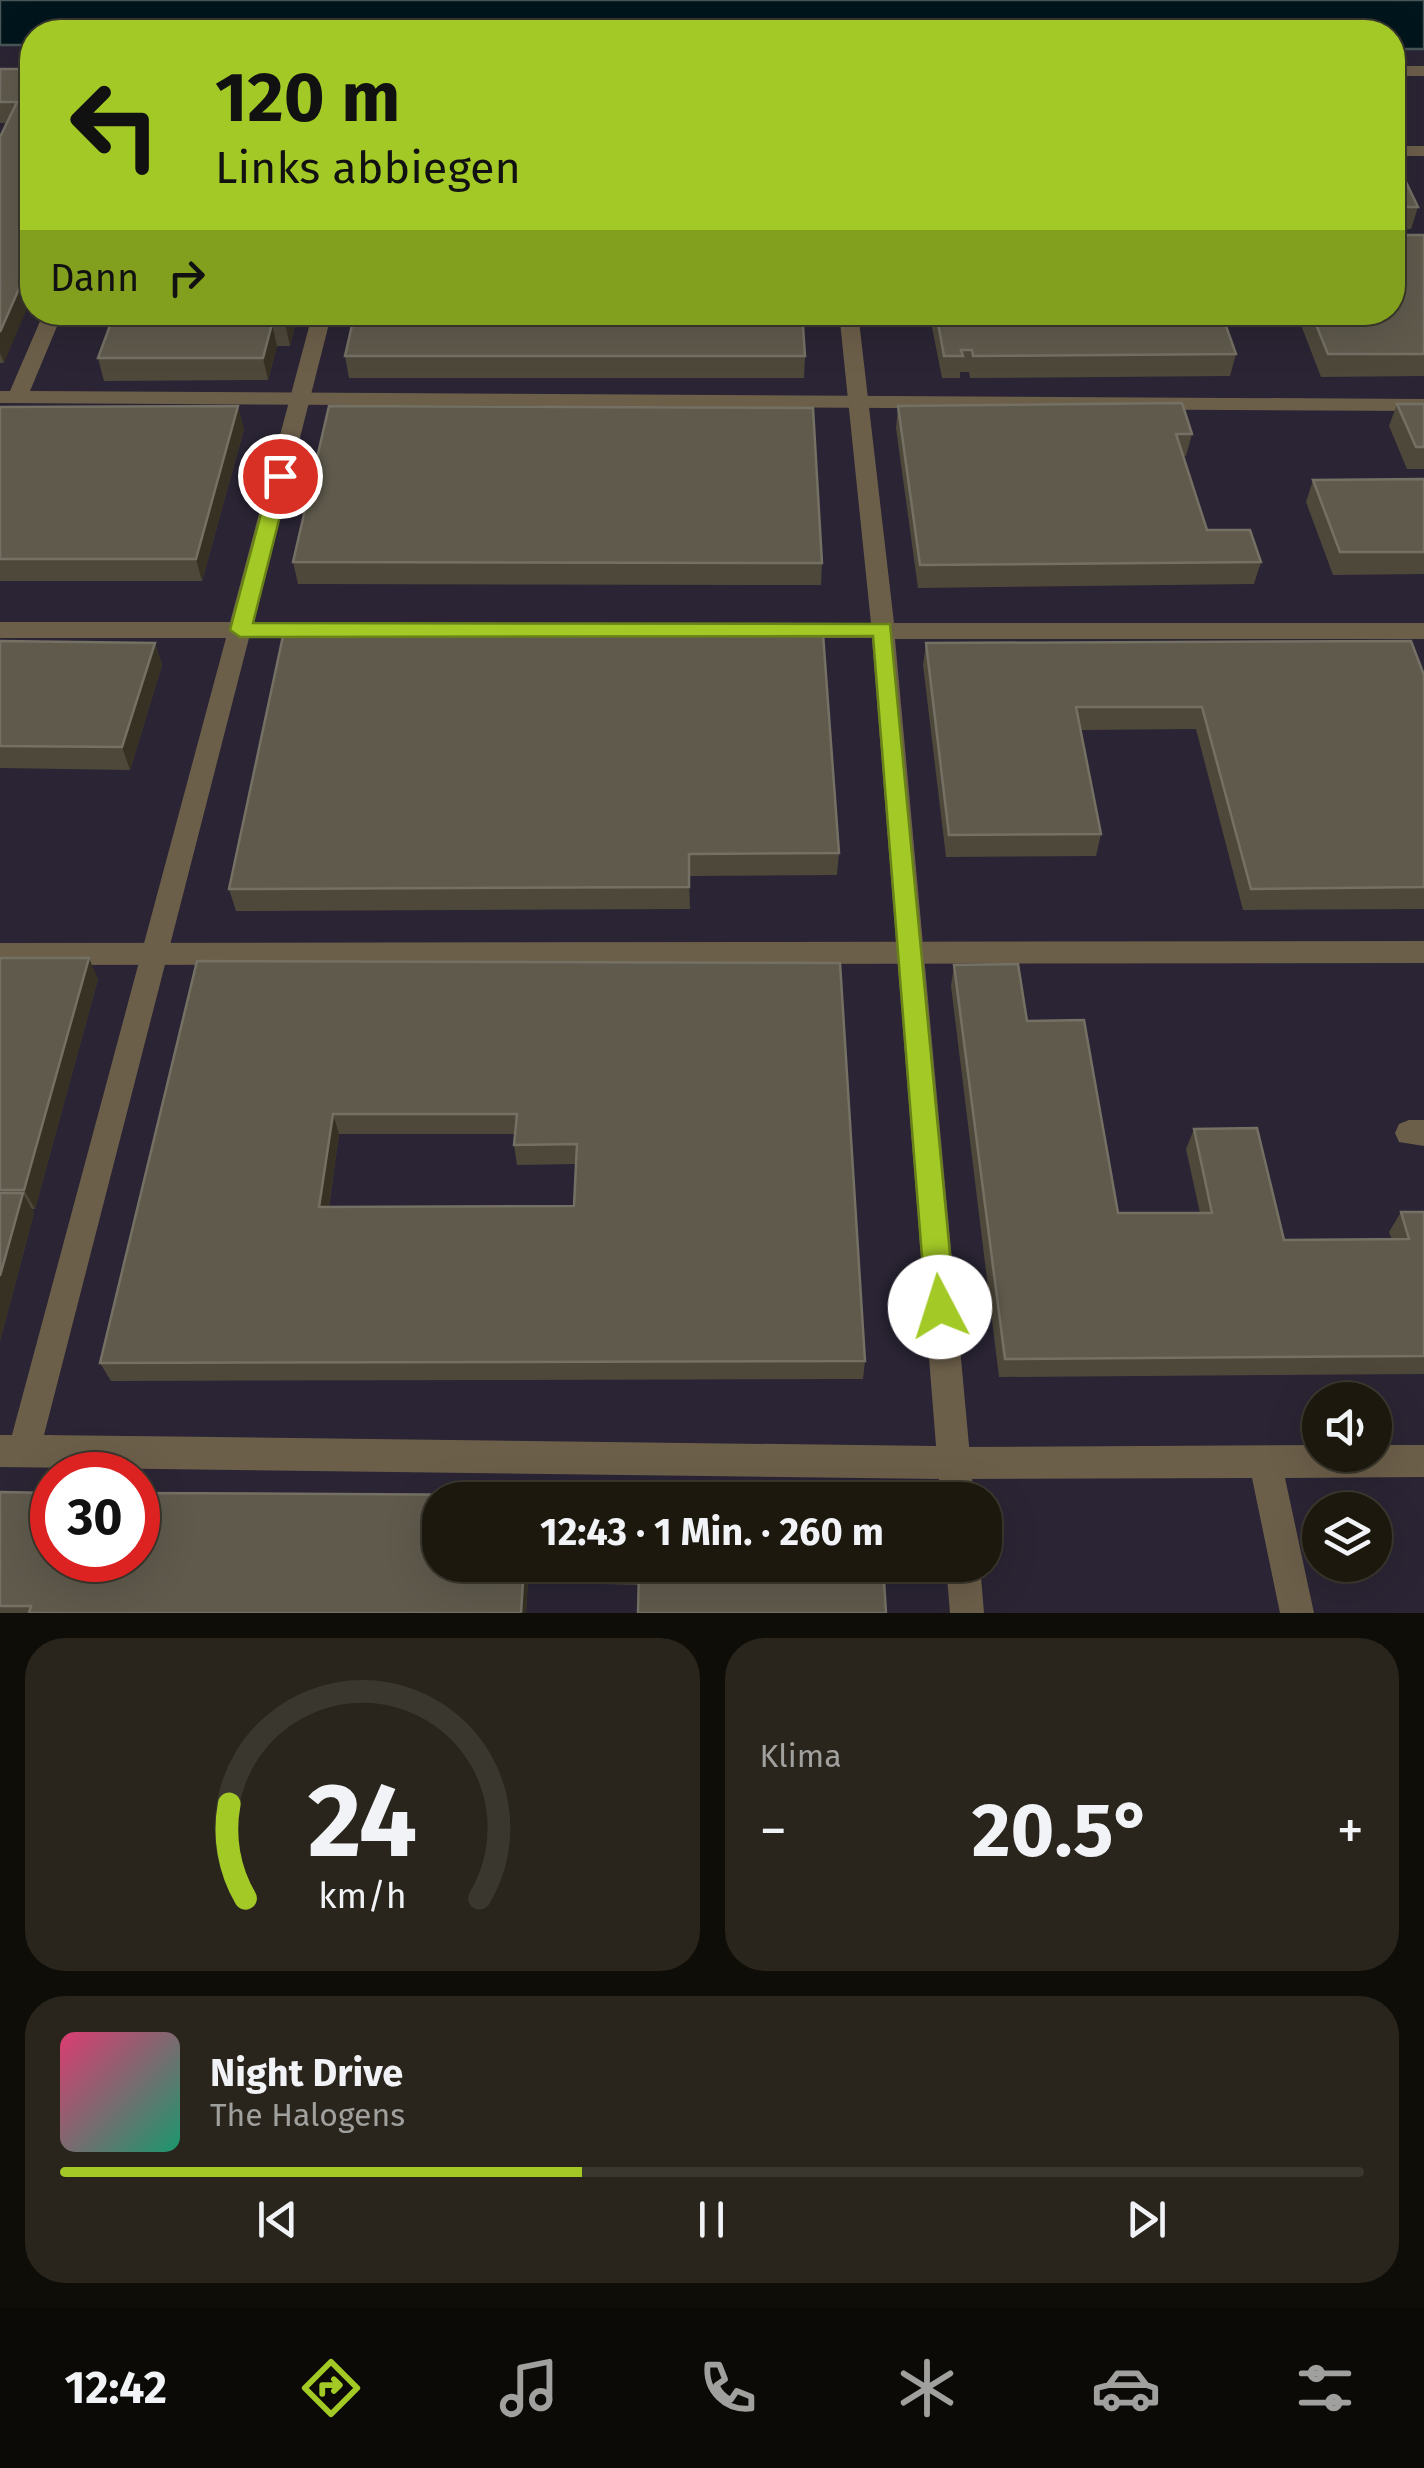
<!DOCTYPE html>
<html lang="de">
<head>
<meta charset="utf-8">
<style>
  :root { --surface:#1c180e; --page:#29251c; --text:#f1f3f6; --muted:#a0a09e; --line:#3a372e; --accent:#a3c926 }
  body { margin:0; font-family:"Fira Sans",sans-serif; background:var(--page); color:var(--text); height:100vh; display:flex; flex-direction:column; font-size:38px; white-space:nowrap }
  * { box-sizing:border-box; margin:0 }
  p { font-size:32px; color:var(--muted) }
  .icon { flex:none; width:55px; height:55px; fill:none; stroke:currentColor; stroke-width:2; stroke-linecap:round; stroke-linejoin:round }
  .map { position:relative; height:1613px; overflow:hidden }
  .side { display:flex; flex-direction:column; gap:25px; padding:25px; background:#0f0d08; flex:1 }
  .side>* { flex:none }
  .hud { position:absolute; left:20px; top:20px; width:1385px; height:305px; border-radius:40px; box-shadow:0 10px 40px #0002,0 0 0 2px var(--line); background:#a3c926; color:#111; overflow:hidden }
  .controls { position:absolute; left:1302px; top:1382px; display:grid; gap:20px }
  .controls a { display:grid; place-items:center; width:90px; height:90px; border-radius:50%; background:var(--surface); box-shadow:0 10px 40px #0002,0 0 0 2px var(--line); font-size:50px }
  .speed { position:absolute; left:30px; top:1452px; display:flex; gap:20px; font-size:50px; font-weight:700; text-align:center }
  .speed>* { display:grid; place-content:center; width:130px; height:130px; border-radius:50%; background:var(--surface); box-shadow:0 10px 40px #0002,0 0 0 2px var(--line); line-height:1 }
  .speed .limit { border:15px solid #d22; background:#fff; color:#111 }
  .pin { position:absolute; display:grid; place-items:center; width:85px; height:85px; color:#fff; margin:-42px; border:5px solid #fff; border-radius:50%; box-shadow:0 2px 10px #0007 }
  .me { position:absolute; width:110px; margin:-55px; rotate:355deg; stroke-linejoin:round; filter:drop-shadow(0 0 8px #0008) }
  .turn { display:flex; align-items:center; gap:35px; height:210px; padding:0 30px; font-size:45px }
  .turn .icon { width:130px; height:130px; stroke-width:2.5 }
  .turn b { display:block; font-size:70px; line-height:85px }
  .then { display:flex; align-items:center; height:95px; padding:0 30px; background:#0003; gap:20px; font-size:38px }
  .big { font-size:75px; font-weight:700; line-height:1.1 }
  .side .tile { flex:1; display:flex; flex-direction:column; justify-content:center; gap:15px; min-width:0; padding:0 35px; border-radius:40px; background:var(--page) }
  .side .dial { align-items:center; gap:0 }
  .dial svg { height:260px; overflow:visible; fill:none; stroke:var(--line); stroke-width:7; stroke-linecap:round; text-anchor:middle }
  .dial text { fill:var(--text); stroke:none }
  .song { display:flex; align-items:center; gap:30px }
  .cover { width:120px; height:120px; border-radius:15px; background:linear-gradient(135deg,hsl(340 70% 55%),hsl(160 70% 35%)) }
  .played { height:10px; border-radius:5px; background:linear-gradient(90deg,var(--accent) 40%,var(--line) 40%) }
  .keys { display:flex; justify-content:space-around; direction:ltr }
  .heat { display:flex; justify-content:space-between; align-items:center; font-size:55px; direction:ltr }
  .side .tiles { flex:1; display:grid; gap:25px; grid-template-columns:1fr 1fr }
  .tile:last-child { grid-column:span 2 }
  .trip { position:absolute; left:422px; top:1482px; width:580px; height:100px; border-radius:40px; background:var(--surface); box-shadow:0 10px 40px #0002,0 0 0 2px var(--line); font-weight:700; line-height:100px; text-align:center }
  .tabs { display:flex; height:160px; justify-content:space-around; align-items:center; background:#0b0a06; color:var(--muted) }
  .tabs .icon { width:70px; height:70px }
  .tabs .on { color:var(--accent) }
  .tabs b { font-size:45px; color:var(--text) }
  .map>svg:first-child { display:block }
  .industrial { fill:#2a2434; fill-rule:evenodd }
  .water { fill:#01161c; stroke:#485657; stroke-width:2.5 }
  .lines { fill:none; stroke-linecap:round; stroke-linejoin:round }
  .lane { fill:#6c5f4a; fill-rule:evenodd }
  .street { fill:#6c5f4a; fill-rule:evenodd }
  .wall { fill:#4e483b; fill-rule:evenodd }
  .shaded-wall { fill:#363123 }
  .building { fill:#5f5a4c; stroke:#757064; stroke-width:2.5; fill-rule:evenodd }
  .route { fill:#a3c926; stroke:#6a8319; stroke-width:2.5 }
</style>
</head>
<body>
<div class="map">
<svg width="1424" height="1613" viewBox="0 0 1424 1613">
  <rect width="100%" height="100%" fill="#252013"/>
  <!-- industrial -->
  <path class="industrial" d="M0,46H32V312H1392L1393,50H1424V1613H0ZM1320,1400H1375V1455H1320ZM52,1475H138V1560H52ZM440,1500H985V1565H440ZM1320,1510H1375V1565H1320Z"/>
  <!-- water -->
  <polygon class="water" points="0,0 1424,0 1424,49 1393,49 1392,32 32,32 32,45 0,45"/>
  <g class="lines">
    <!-- lane -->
    <g class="lane">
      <rect x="1392" y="66" width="32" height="10"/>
      <polygon points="44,312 63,312 30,391 1424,399 1424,411 0,403 0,391 10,391"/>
      <polygon points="1424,941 1424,963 0,965 0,943"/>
      <polygon points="1409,1120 1424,1120 1424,1146 1399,1142 1395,1133 1399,1124"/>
      <polygon points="1320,1445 1320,1455 1375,1455 1375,1445 1424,1445 1424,1477 1285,1478 1314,1613 1280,1613 1252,1478 954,1479 942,1475 937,1463 942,1451 954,1447"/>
    </g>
    <!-- street -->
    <g class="street">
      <rect x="1392" y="146" width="32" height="10"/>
      <path d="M313,312H332L253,622L871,623L839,312H858L894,623H1424V639H895L974,1500H940L939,1479L0,1467V1435H12L226,638H0V622H230ZM249,638H872L936,1446L44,1435Z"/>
      <polygon points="946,1565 980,1565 984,1613 950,1613"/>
    </g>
  </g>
  <!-- wall -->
  <g class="wall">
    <polygon points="0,69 32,69 4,363 0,363 0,137 7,123 0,123"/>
    <polygon points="1392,155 1418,207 1411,229 1392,229"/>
    <polygon points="1424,235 1424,376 1321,377 1296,312 1392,312"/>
    <polygon points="298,312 290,346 277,346 268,380 104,381 98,358"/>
    <polygon points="929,312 1221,312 1236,354 1230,376 970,378 969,372 960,372 960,378 942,378"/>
    <polygon points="345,356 805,356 804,378 349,378"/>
    <polygon points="1397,404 1424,404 1424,469 1407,469 1389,426"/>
    <polygon points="898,406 1192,434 1186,456 1183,456 1207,530 1261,562 1254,584 918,588 896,428"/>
    <polygon points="0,407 244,429 202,581 0,581"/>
    <polygon points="1424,479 1424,574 1333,575 1306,502 1313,480"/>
    <polygon points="293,562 822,563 821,585 298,584"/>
    <polygon points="823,634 839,853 837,875 689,876 690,909 236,911 229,889"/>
    <polygon points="0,641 155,643 162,665 130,770 0,768"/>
    <polygon points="926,643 1424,675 1424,909 1243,910 1196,729 1081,730 1101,834 1096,856 946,857 923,665"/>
    <polygon points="0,958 98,979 35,1209 32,1209 34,1213 0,1341"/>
    <path d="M197,961L840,963L865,1361L863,1379L111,1381L100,1363ZM339,1134H515L514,1145L517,1165L576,1164L574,1206L329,1207Z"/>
    <polygon points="954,965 1027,1021 1118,1213 1200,1213 1186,1149 1194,1129 1284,1240 1392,1240 1389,1232 1401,1212 1424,1212 1424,1374 999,1377 951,986"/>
    <polygon points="0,1492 440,1565 529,1565 526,1613 0,1613"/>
    <polygon points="883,1565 638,1585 604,1584 602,1569"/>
  </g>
  <!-- shaded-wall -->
  <g class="shaded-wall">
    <polygon points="32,259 32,297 4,363 0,353 0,332"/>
    <polygon points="288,312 298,312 290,346 285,323"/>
    <polygon points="272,324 277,346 268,380 263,358"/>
    <polygon points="238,406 244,429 202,581 196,559"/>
    <polygon points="155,643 162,665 130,770 122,747"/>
    <polygon points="89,958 98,979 35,1209 24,1190"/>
    <polygon points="333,1114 339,1134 326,1227 319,1207"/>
    <polygon points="23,1193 34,1213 0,1341 0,1276"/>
    <polygon points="524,1565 529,1565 526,1613 521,1613"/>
  </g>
  <!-- building -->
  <g class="building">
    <polygon points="0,69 32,69 32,259 0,332 0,137 17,102 0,102"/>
    <polygon points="1393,155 1418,207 1392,207"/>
    <polygon points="1392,235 1424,235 1424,354 1328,354 1311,312 1392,312"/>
    <polygon points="115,312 288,312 285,323 272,324 263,358 98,358"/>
    <polygon points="355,312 802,312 805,356 345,356"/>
    <polygon points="936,312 1221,312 1236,354 973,356 972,350 961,350 963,356 944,356"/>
    <polygon points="1182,403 1192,434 1176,434 1207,530 1250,530 1261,562 920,565 898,406"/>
    <polygon points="1397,404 1424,404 1424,447 1416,447"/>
    <polygon points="238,406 196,559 0,559 0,407"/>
    <polygon points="329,406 813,408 822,563 293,562"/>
    <polygon points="1424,479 1424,552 1340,552 1313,480"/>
    <polygon points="823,634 839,853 689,854 689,887 229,889 283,636"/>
    <polygon points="0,641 155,643 122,747 0,746"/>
    <polygon points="1411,641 1424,675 1424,887 1251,889 1202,707 1076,707 1101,834 949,835 926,643"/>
    <polygon points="0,958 89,958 24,1190 0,1190"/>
    <path d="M197,961L840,963L865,1361L100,1363ZM333,1114H517L514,1145L577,1144L574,1206L319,1207Z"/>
    <polygon points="1018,964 1027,1021 1084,1020 1118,1213 1212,1213 1194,1129 1257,1128 1284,1240 1409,1239 1401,1212 1424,1212 1424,1356 1005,1359 954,965"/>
    <polygon points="0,1193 23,1193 0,1276"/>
    <polygon points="0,1492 52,1493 52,1560 138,1560 138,1493 529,1495 529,1500 440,1500 440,1565 524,1565 521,1613 29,1613 31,1606 0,1606"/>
    <polygon points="605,1495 879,1495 879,1500 604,1500"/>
    <polygon points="602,1565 883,1565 886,1613 638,1613 639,1569 602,1569"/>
  </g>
  <!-- route -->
  <polygon class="route" points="280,469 290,476 253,623 890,624 955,1307 951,1316 940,1320 930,1316 926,1307 873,636 240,637 230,630 271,476"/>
</svg>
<div class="controls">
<a><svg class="icon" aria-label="sound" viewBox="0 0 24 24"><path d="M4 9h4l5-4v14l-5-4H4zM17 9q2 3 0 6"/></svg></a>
<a><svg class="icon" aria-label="layers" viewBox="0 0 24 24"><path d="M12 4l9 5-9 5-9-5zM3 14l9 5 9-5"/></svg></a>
</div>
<div class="speed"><div class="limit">30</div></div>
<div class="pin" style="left:280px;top:476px;background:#d93025"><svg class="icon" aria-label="arrive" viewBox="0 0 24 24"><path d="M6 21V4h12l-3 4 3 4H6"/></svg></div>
<svg class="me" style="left:940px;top:1307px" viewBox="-20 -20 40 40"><circle r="19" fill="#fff"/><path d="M0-13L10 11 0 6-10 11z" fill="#a3c926"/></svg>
<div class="trip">12:43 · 1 Min. · 260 m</div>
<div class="hud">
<div class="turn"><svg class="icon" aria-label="left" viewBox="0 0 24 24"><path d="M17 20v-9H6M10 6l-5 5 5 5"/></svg><div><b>120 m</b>Links abbiegen</div></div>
<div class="then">Dann<svg class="icon" aria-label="right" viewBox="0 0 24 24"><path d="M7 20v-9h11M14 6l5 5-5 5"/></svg></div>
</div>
</div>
<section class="side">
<div class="tiles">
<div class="tile dial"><svg viewBox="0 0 100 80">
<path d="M14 69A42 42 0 1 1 86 69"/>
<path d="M14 69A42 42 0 0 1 9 40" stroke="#a3c926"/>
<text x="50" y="56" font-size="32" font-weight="700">24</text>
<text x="50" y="72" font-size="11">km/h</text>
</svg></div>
<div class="tile"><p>Klima</p>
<div class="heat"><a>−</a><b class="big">20.5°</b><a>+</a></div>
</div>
<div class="tile">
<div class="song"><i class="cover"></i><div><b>Night Drive</b><p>The Halogens</p></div></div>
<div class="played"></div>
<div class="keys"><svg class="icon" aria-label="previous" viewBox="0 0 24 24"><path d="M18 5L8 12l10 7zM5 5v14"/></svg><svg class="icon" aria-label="pause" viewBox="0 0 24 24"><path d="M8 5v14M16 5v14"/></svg><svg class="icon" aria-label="next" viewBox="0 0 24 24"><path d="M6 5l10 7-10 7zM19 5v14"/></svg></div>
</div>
</div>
</section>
<nav class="tabs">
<b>12:42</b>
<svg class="icon on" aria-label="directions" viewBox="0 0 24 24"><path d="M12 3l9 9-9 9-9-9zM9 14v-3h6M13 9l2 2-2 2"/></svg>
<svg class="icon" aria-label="music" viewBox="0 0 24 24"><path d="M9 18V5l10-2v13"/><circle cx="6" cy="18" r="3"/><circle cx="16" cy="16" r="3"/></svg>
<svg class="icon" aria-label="phone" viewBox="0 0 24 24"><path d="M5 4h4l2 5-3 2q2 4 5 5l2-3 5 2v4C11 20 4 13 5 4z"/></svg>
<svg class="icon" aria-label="climate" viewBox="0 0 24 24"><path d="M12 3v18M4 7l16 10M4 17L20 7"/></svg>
<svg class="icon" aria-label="car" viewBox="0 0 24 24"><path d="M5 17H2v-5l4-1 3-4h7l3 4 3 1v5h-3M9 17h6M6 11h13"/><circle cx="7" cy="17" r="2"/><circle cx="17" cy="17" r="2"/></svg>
<svg class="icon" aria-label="filters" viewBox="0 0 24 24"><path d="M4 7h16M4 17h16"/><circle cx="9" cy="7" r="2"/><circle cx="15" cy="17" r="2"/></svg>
</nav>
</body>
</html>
